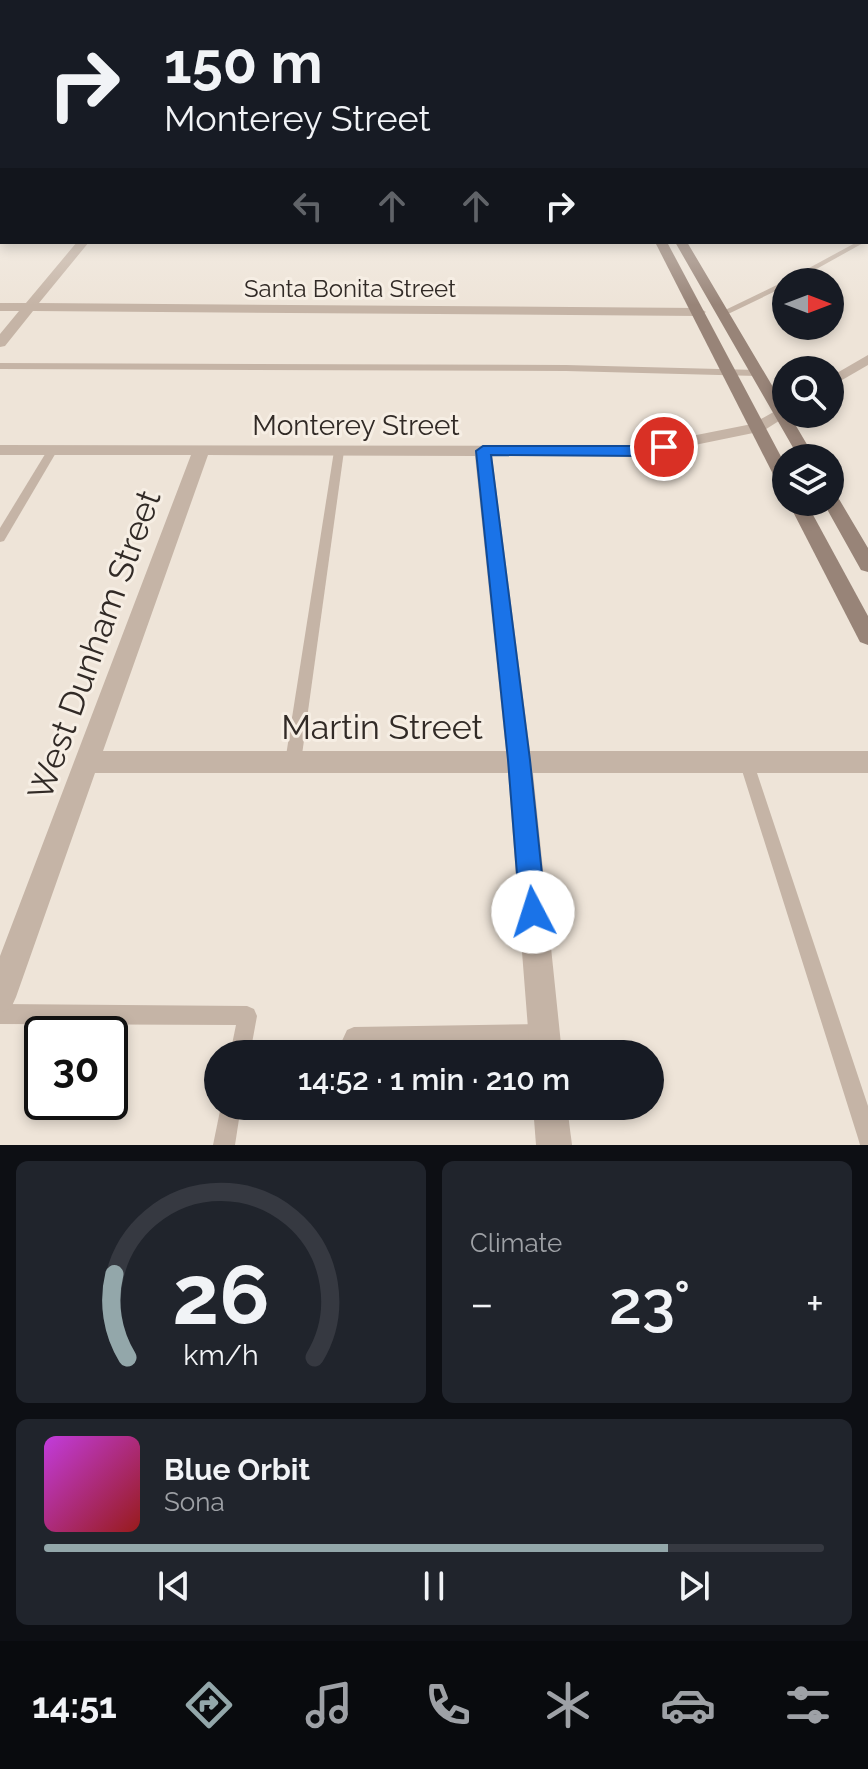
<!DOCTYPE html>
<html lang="en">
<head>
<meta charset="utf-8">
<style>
  :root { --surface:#171b24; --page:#20242c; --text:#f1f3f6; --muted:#9ea1a6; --line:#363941; --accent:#93a7aa }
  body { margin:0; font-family:Raleway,sans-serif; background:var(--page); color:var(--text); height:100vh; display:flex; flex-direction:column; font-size:30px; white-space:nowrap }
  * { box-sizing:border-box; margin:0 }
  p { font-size:26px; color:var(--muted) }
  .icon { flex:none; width:44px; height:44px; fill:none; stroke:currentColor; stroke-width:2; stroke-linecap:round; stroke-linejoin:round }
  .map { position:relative; height:1145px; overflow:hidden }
  .sheet { display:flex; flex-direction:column; gap:16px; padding:16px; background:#0d0f14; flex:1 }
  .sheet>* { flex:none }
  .guide { position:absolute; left:0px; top:0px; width:868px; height:244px; box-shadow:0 4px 12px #0003; background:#171b24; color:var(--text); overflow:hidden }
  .needle { width:52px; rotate:90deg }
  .fabs { position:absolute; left:772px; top:268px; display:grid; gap:16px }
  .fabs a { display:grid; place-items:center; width:72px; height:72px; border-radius:50%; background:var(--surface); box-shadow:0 4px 12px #0003; font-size:40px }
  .speed { position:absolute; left:24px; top:1016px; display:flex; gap:16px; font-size:40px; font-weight:700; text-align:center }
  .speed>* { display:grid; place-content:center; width:104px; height:104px; border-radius:50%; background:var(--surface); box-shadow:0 4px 12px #0003; line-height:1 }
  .speed .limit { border:4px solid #111; border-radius:12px; background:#fff; color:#111 }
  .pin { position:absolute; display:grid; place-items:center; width:68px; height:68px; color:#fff; margin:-34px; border:4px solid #fff; border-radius:50%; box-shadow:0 2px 8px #0007 }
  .me { position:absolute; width:88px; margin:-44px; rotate:355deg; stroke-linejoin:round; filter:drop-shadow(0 0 6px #0008) }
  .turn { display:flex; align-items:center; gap:28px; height:168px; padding:0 32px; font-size:36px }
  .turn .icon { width:104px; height:104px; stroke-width:2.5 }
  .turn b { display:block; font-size:56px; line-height:68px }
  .lanes { display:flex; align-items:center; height:76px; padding:0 32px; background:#0003; justify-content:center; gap:40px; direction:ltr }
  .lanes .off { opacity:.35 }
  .big { font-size:60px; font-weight:600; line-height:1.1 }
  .sheet .tile { flex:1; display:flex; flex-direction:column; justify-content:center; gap:12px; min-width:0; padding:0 28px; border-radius:12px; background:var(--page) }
  .sheet .dial { align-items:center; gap:0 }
  .dial svg { height:208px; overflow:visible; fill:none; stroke:var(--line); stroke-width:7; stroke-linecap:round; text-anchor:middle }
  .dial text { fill:var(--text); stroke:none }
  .song { display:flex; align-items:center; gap:24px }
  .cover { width:96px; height:96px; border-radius:12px; background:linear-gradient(135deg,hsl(290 70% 55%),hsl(0 70% 35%)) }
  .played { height:8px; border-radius:4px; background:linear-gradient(90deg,var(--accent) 80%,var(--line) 80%) }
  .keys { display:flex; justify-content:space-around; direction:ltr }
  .heat { display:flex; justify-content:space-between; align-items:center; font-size:44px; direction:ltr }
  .sheet .tiles { flex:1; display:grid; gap:16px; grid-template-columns:1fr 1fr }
  .tile:last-child { grid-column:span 2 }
  .trip { position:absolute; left:204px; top:1040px; width:460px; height:80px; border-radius:40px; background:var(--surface); box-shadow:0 4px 12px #0003; font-weight:600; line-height:80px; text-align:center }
  .tab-bar { display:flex; height:128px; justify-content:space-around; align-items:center; background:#090b0e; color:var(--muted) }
  .tab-bar .icon { width:56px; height:56px }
  .tab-bar .active { color:var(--accent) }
  .tab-bar b { font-size:36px; color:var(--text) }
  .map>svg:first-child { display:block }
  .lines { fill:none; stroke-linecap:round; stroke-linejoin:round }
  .service { fill:#c5b4a6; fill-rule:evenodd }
  .minor { fill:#c5b4a6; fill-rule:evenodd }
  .secondary { fill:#988478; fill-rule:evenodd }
  .route { fill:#1a73e8; stroke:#114b97; stroke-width:2 }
  .labels { text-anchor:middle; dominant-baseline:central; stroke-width:6; stroke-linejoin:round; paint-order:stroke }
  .far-street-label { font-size:24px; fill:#312a26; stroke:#f6eee4 }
  .street-label { font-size:28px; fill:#312a26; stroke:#f6eee4 }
  .near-street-label { font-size:34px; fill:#312a26; stroke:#f6eee4 }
</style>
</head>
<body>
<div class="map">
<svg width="868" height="1145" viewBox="0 0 868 1145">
  <rect width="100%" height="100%" fill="#eee4d8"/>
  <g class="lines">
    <!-- service -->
    <g class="service">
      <polygon points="857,242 865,242 793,282 786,282 786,286 726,315 719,313 785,281"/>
      <polygon points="0,363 566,365 757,370 761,373 757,376 566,371 0,369"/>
      <polygon points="52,448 57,451 4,541 0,542 0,528 47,451"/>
      <polygon points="339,448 344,451 301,762 298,767 293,769 288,767 285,762 334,451"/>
      <polygon points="746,754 751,756 753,761 868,1106 868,1145 860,1145 858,1138 739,761 741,756"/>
      <polygon points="0,1004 247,1006 254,1009 257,1016 250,1054 230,1054 236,1025 0,1024"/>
      <polygon points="544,1024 551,1027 554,1034 551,1041 544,1044 360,1047 356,1054 336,1054 347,1030 354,1027"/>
      <polygon points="221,1106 241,1106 235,1145 213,1145"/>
    </g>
    <!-- minor -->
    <g class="minor">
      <polygon points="868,155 868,161 866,162 866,156"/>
      <rect x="0" y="161" width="2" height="6"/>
      <rect x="866" y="174" width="2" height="6"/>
      <rect x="0" y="223" width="2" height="6"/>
      <polygon points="77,242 89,242 39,303 699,308 706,312 699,316 33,311 5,346 0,347 0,334 19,311 0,311 0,303 26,303"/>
      <polygon points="868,355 868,365 830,387 830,377"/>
      <path d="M786,405V414H790L763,431L641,456H492L530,751H868V773H533L562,1054H530L508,773H95L16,997L11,1008L0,1013V956L191,455H0V445L641,446L752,424ZM208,455L475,456L506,751H103Z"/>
      <polygon points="533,1106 567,1106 572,1145 536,1145"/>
    </g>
    <!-- secondary -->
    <g class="secondary">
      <polygon points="655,242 667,242 786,466 786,488 777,482"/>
      <polygon points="675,242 687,242 786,409 786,414 789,414 815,458 799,458"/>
      <polygon points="830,492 836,494 868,548 868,572 861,570 823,502 830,502"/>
      <polygon points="788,502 806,502 868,616 868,645 860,642"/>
    </g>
  </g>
  <!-- sky -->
  <linearGradient id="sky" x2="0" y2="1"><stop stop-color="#7caece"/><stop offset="0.47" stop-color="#f7f3ed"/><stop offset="1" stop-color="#f7f3ed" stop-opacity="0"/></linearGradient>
  <rect width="868" height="305" fill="url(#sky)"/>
  <!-- route -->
  <polygon class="route" points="664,442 670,444 670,450 641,456 491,455 530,760 546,912 542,922 533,926 523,922 520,912 508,760 476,451 483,446 641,446"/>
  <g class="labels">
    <!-- far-street labels -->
    <g class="far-street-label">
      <text x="350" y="288">Santa Bonita Street</text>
    </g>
    <!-- street labels -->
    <g class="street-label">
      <text x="356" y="425">Monterey Street</text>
    </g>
    <!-- near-street labels -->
    <g class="near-street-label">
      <text transform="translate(94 645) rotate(-70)">West Dunham Street</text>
      <text x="382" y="727">Martin Street</text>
    </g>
  </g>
</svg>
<div class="fabs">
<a><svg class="needle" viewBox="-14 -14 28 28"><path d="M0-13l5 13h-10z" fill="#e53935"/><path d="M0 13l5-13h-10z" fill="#9ea1a6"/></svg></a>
<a><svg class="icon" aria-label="search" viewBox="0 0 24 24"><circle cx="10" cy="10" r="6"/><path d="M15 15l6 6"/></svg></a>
<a><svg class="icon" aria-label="layers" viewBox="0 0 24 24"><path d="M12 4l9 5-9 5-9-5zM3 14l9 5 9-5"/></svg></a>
</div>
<div class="speed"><div class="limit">30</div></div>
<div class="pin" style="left:664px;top:447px;background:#d93025"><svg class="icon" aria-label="arrive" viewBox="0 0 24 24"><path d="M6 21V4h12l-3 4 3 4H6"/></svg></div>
<svg class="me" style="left:533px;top:912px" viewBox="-20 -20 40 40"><circle r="19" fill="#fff"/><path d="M0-13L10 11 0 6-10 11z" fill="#1a73e8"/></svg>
<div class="trip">14:52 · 1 min · 210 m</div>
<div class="guide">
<div class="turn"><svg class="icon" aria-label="right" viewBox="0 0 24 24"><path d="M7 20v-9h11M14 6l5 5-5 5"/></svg><div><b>150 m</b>Monterey Street</div></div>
<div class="lanes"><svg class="icon off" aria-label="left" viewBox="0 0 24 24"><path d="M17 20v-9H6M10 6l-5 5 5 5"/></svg><svg class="icon off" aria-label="ahead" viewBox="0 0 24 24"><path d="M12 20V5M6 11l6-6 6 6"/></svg><svg class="icon off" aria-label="ahead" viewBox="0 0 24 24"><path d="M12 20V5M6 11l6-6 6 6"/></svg><svg class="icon" aria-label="right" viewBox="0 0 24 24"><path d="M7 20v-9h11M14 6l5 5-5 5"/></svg></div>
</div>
</div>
<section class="sheet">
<div class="tiles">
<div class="tile dial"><svg viewBox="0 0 100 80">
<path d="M14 69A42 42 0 1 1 86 69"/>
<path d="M14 69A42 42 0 0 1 9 37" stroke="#93a7aa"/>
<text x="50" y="56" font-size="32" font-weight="700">26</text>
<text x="50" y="72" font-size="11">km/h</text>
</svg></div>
<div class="tile"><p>Climate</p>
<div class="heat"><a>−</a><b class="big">23°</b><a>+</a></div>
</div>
<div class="tile">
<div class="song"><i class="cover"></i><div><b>Blue Orbit</b><p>Sona</p></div></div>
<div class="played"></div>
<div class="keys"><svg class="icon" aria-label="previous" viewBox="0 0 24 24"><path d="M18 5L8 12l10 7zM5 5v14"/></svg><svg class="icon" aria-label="pause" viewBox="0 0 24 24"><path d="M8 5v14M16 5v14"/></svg><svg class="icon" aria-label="next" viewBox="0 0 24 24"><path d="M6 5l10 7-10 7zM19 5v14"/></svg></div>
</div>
</div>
</section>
<nav class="tab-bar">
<b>14:51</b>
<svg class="icon active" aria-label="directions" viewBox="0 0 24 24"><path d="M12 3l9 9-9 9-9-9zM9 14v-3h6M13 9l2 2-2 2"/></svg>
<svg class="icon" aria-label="music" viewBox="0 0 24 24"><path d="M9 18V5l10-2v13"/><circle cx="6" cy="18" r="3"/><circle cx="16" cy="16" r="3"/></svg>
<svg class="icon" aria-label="phone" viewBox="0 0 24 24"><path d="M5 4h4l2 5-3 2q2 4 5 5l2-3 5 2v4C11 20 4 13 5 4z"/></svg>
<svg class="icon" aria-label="climate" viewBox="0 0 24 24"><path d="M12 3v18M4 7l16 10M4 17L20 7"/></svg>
<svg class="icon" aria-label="car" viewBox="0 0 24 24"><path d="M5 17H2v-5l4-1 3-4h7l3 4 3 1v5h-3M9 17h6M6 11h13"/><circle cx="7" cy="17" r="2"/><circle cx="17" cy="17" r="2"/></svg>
<svg class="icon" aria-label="filters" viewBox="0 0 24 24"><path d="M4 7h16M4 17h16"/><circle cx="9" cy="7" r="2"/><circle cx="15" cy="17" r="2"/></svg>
</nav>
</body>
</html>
